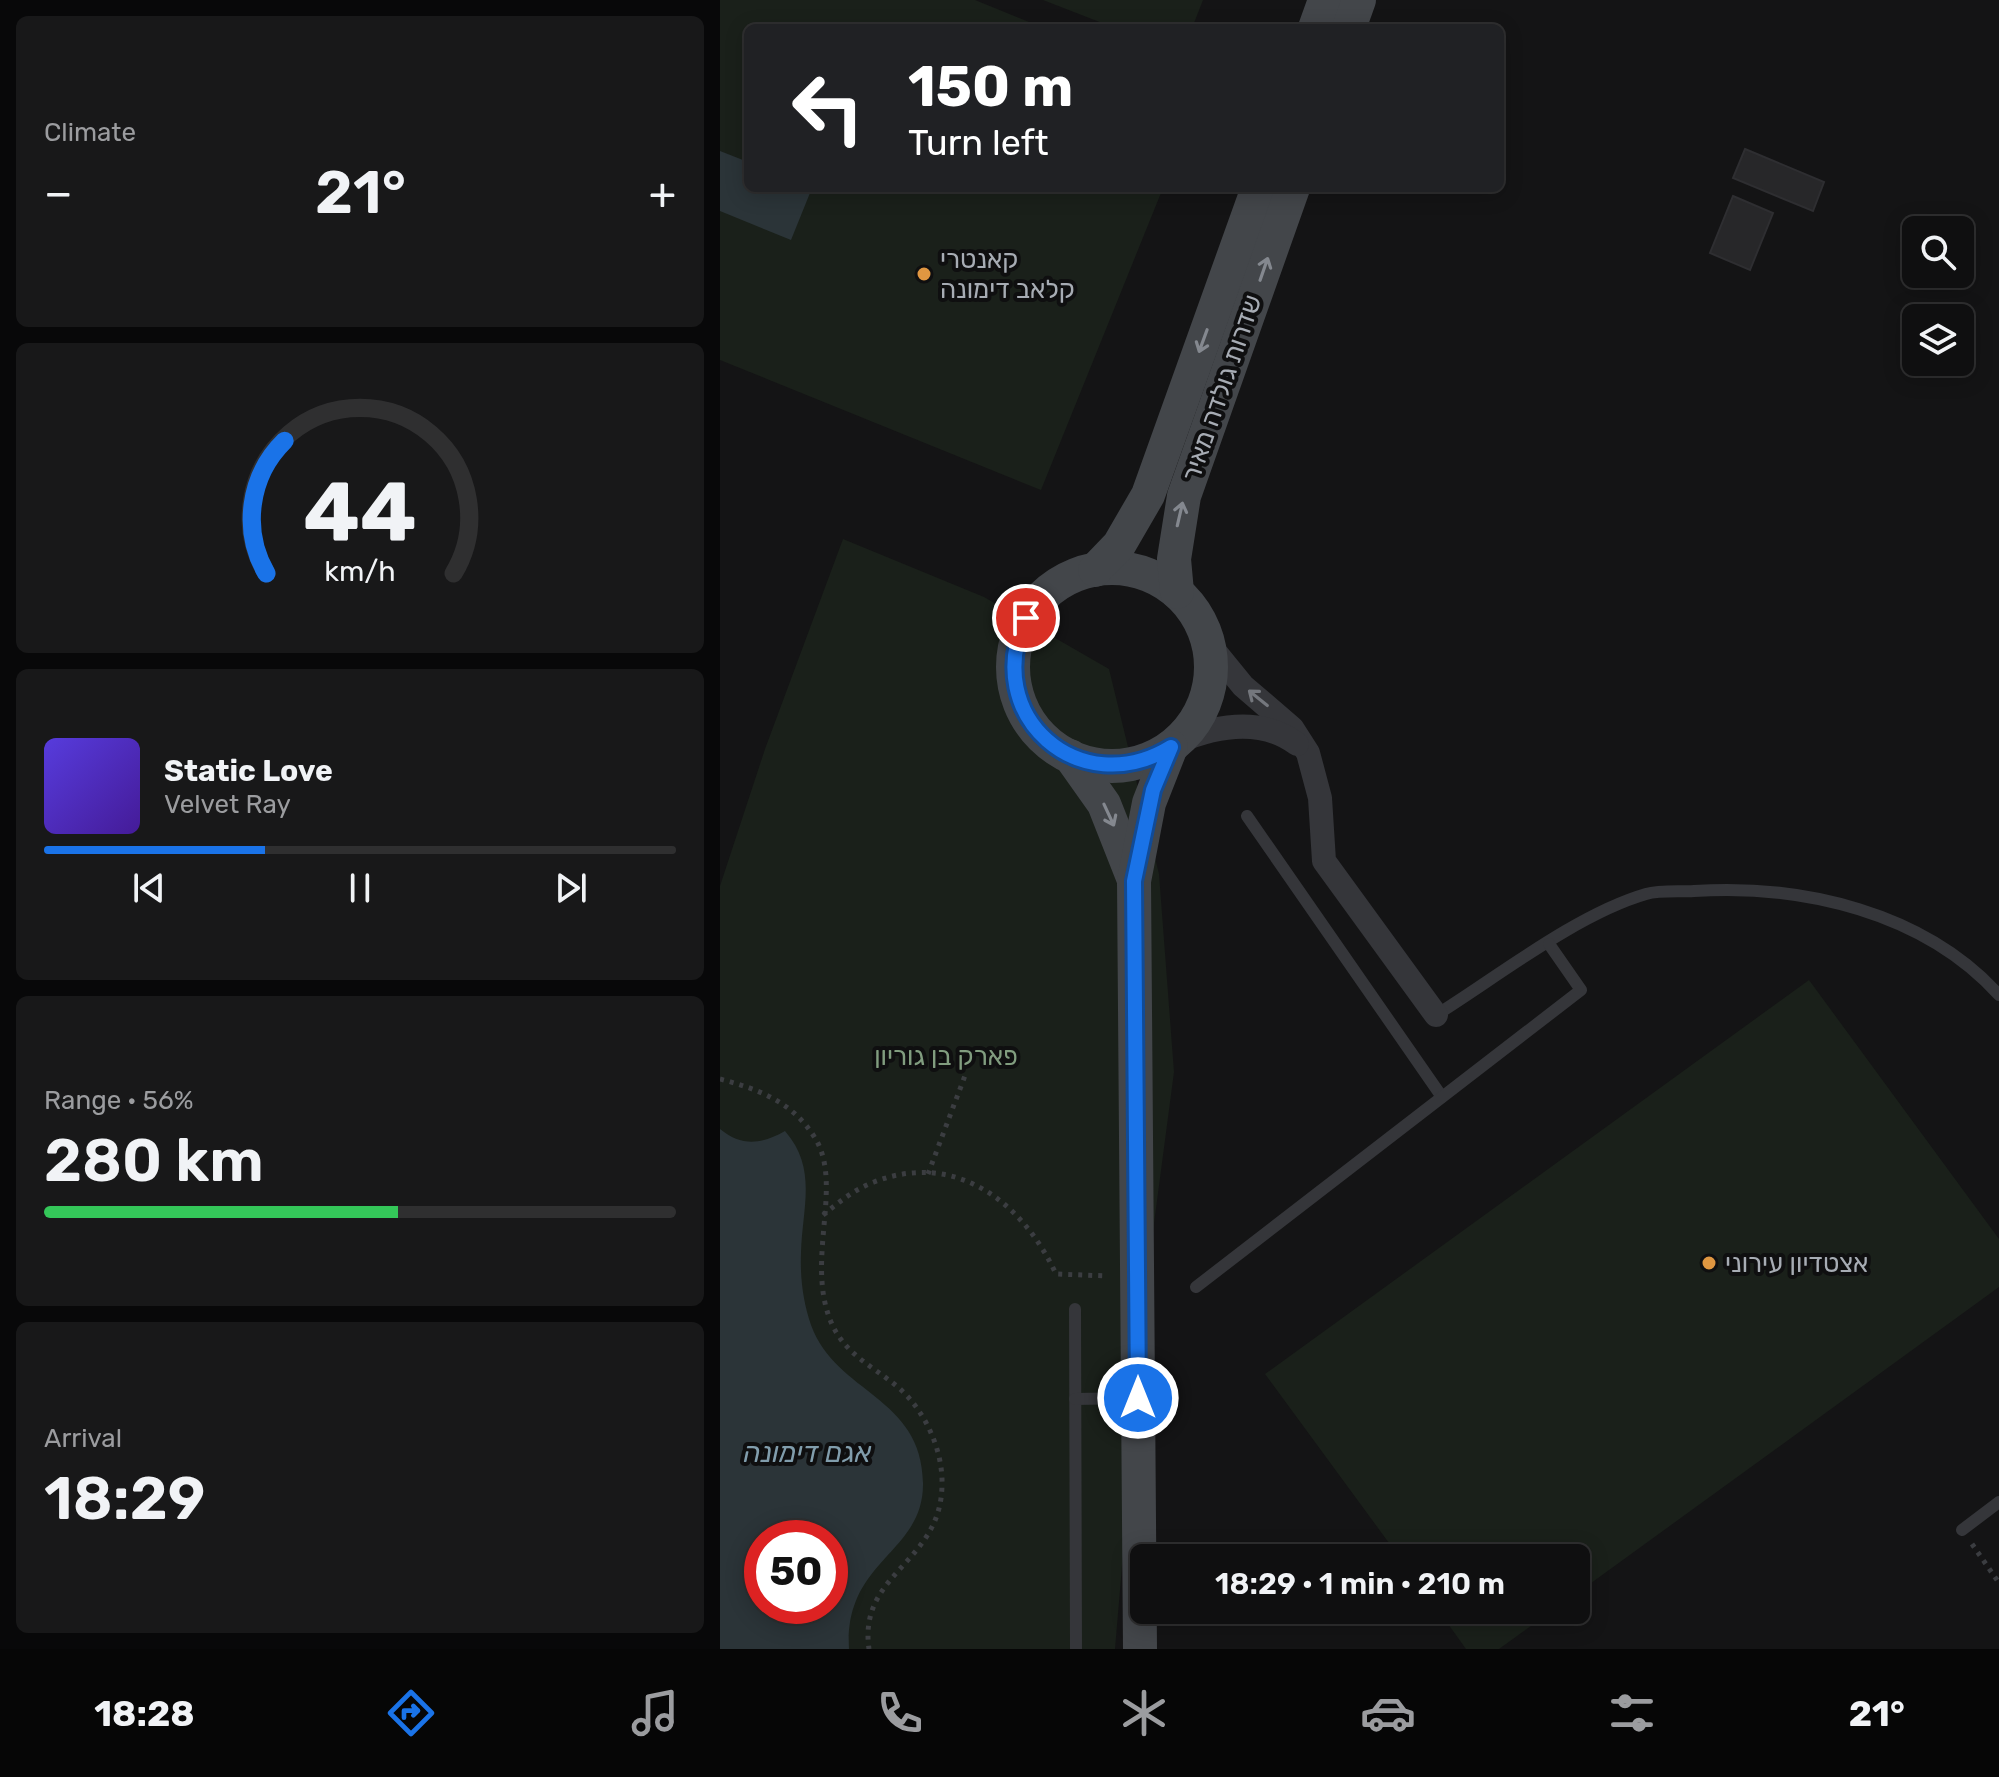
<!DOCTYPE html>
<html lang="en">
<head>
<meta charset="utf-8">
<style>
  :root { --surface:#0f0f10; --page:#181819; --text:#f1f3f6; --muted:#9b9c9f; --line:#2f2f30; --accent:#1a73e8 }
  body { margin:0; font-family:Rubik,Heebo,sans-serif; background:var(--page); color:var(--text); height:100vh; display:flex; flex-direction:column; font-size:30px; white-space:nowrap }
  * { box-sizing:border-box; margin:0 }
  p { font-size:26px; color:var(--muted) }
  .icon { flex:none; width:44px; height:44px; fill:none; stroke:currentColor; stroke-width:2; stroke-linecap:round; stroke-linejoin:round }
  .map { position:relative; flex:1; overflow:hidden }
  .drawer { display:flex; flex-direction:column; gap:16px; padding:16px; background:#080809; width:720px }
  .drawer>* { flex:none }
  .banner { position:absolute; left:24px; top:24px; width:760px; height:168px; border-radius:12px; box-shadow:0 4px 20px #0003,0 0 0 2px var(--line); background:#202124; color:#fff; overflow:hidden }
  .controls { position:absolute; left:1182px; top:216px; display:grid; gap:16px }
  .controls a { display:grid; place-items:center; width:72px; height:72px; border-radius:12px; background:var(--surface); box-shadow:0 4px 20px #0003,0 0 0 2px var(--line); font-size:40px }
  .speed { position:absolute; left:24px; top:1520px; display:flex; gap:16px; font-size:40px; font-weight:700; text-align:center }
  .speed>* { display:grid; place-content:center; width:104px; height:104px; border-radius:50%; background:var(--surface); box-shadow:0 4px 20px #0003,0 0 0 2px var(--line); line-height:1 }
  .speed .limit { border:12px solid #d22; background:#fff; color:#111 }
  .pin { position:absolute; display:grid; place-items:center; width:68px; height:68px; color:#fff; margin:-34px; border:4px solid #fff; border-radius:50%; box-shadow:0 2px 8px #0007 }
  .me { position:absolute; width:88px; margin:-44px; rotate:0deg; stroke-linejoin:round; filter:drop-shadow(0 0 6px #0008) }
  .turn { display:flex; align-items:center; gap:28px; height:168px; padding:0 32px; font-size:36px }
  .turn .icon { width:104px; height:104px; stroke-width:2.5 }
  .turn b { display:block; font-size:56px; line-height:68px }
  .big { font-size:60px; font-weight:600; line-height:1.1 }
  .drawer .card { flex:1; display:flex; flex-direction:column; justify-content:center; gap:12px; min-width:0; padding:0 28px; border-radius:12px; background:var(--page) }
  .drawer .dial { align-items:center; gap:0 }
  .dial svg { height:208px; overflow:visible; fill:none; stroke:var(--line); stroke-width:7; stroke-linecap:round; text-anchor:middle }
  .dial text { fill:var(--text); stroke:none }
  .song { display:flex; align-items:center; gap:24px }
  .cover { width:96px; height:96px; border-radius:12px; background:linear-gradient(135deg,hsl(250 70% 55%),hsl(260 70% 35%)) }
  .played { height:8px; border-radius:4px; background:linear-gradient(90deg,var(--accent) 35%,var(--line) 35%) }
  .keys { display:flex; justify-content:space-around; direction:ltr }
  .heat { display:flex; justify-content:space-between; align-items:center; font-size:44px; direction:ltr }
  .charge { height:12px; border-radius:6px; background:linear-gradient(90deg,#34c759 56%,var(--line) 0) }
  .trip { position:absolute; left:410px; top:1544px; width:460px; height:80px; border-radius:12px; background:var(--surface); box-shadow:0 4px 20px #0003,0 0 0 2px var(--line); font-weight:600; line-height:80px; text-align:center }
  .dock { display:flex; height:128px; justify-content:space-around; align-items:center; background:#060606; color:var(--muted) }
  .dock .icon { width:56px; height:56px }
  .dock .on { color:var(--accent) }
  .dock b { font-size:36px; color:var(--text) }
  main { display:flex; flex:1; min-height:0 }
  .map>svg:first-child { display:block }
  .green { fill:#1a201a; fill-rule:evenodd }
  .water { fill:#2b3438; fill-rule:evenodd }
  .building { fill:#272729; stroke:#2e2e31; stroke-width:2 }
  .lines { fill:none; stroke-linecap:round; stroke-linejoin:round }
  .path { stroke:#3b3d41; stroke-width:5; stroke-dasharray:4 6; stroke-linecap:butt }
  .lane { stroke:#35363a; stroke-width:12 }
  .street { stroke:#35363a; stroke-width:24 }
  .secondary { stroke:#43464a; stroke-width:34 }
  .oneway { stroke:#84888f }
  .oneway2 { stroke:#74777d }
  .route-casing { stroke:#114b97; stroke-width:20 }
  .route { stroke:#1a73e8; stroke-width:14 }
  .poi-dot { fill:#e09741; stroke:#0f0f10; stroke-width:3 }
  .labels { text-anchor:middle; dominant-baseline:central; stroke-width:8; stroke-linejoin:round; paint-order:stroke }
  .poi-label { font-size:26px; fill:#a7acb4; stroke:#0f0f10; text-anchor:start }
  .street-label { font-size:26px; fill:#a7acb4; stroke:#0f0f10 }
  .park-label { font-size:26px; fill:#819d7f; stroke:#0f0f10 }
  .water-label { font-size:28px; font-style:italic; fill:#819dac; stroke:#0f0f10 }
</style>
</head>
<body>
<main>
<section class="drawer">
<div class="card"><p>Climate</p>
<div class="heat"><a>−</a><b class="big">21°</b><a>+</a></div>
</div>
<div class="card dial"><svg viewBox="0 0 100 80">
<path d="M14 69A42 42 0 1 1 86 69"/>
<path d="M14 69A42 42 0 0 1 21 18" stroke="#1a73e8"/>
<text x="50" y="56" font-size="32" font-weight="700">44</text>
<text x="50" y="72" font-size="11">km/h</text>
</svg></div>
<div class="card">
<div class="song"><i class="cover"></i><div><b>Static Love</b><p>Velvet Ray</p></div></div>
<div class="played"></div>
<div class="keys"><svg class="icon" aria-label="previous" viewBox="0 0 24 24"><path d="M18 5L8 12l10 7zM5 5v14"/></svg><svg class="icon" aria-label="pause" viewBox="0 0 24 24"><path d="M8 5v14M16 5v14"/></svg><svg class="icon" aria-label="next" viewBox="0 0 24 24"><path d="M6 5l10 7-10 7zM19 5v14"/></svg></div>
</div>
<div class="card"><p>Range · 56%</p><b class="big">280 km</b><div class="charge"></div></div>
<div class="card"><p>Arrival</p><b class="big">18:29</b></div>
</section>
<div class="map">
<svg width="1279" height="1649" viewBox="0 0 1279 1649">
  <rect width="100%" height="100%" fill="#141415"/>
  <!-- green -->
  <g class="green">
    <polygon points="0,0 255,0 324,28 28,28 28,188 443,188 321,490 0,360"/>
    <polygon points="323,0 483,0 472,28 395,28"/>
    <path d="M123,539L264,597L389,669L439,874L454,1072L426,1284L395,1649H0V886L45,749ZM42,1538H110V1606H42Z"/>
    <polygon points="1089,980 1279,1239 1279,1287 856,1594 856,1558 680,1558 545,1374"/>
    <polygon points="718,1610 833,1610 779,1649 746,1649"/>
  </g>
  <!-- water -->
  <g class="water">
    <polygon points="0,151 28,162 28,188 92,188 71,240 0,211"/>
    <path d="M0,1129C22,1147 42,1144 65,1131C98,1169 82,1208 81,1253C80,1277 83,1302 91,1325C116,1394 202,1396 203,1483C204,1554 124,1559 129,1649H0ZM42,1538H110V1606H42Z"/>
  </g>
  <!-- building -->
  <g class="building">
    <polygon points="1025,149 1104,182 1093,211 1013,178"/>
    <polygon points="1013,196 1053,213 1030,270 990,253"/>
  </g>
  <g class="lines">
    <!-- path -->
    <g class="path">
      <path d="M0,1079C38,1089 73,1102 95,1138C124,1185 85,1260 111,1322C125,1355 153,1366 179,1388C205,1411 223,1450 222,1485C221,1564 138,1572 149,1649"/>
      <polyline points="208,1174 246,1073"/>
      <path d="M103,1215C119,1202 135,1189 154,1182C236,1150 303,1203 336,1274L388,1276"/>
      <polyline points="1252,1544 1279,1583"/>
    </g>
    <!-- lane -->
    <g class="lane">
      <polyline points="527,816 722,1097"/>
      <path d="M716,1015C777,977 857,914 926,894C940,890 959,892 974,891C1082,884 1204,912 1279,995"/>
      <polyline points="476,1287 861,990 829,944"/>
      <polyline points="355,1309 356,1649"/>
      <polyline points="355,1399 416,1398"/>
      <polyline points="1242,1530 1279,1502"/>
    </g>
    <!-- street -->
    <g class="street">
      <polyline points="488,643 523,686 572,728 588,753 600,798 604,861 716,1015"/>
      <path d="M457,742C495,726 541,717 577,744"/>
    </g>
    <!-- secondary -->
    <g class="secondary">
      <polyline points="595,28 605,0"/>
      <polyline points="629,28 639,0"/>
      <circle cx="392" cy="667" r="99"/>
      <polyline points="375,570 399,545 428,495 538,188"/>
      <polyline points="457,592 454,559 464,496 573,188"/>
      <polyline points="350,756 384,804 414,880"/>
      <polyline points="420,1649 414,881 429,803 451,747"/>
    </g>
  </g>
  <!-- one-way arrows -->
  <defs><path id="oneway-shaft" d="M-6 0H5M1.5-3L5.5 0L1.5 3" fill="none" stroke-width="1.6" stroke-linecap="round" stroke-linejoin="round" transform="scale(2)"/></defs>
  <g class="oneway">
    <use href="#oneway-shaft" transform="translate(544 269) rotate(-71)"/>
    <use href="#oneway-shaft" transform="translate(483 341) rotate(110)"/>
    <use href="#oneway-shaft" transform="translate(460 514) rotate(-77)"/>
    <use href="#oneway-shaft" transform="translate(389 815) rotate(65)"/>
  </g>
  <use class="oneway2" href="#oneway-shaft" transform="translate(538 698) rotate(-141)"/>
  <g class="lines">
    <defs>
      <path id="route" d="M306,618C260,716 360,803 451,747L433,790L414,881L418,1398"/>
    </defs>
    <!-- route casing -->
    <use href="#route" class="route-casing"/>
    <!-- route -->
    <use href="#route" class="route"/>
  </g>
  <!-- markers -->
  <g class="poi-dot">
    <circle cx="204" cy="274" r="8"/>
    <circle cx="989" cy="1263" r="8"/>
  </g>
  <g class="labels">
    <!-- poi labels -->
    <g class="poi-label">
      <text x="220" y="259">קאנטרי<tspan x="220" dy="30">קלאב דימונה</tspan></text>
      <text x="1005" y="1263">אצטדיון עירוני</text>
    </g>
    <!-- street labels -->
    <g class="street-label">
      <text transform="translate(502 388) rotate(-71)">שדרות גולדה מאיר</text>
    </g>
    <!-- park labels -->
    <g class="park-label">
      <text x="226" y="1056">פארק בן גוריון</text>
    </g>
    <!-- water labels -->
    <g class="water-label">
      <text x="87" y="1452">אגם דימונה</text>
    </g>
  </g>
</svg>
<div class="controls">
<a><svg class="icon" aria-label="search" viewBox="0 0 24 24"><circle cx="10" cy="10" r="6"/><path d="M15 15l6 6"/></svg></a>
<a><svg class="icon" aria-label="layers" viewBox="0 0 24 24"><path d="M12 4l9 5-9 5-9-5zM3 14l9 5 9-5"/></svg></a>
</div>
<div class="speed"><div class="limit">50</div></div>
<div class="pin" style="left:306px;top:618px;background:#d93025"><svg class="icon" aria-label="arrive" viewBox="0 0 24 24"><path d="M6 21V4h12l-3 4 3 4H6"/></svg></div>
<svg class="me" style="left:418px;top:1398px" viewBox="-20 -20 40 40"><circle r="17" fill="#1a73e8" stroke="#fff" stroke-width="3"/><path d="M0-11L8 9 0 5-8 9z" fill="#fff"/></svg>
<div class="trip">18:29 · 1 min · 210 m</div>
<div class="banner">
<div class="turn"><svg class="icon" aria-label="left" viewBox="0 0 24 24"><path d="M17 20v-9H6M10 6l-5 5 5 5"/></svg><div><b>150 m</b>Turn left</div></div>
</div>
</div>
</main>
<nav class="dock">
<b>18:28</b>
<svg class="icon on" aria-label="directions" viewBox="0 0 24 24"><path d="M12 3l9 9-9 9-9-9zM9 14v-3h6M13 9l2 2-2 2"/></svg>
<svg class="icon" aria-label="music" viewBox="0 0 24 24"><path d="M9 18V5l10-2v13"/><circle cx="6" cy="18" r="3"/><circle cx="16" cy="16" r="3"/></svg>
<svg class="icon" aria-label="phone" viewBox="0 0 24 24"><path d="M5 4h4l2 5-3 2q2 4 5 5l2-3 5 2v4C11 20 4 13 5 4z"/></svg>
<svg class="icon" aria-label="climate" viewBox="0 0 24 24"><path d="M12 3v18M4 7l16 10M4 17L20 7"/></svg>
<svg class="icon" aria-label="car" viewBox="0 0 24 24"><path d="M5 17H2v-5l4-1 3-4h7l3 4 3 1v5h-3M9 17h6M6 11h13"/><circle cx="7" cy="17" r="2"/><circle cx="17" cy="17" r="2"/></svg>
<svg class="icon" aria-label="filters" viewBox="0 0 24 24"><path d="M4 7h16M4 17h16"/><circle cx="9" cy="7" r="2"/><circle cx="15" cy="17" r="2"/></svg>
<b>21°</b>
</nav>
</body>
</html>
